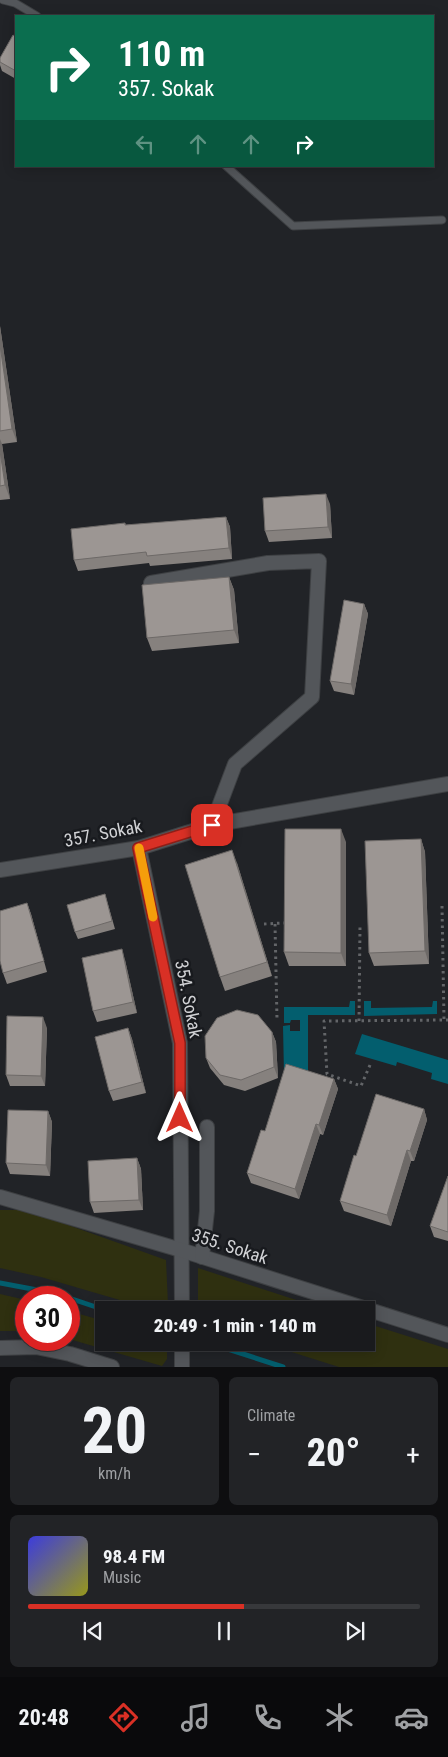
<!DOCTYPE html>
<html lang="en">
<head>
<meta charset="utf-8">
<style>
  :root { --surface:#191a1d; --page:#222326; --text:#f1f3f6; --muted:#9fa1a4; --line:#37383b; --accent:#d93025 }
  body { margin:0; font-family:"Roboto Condensed",sans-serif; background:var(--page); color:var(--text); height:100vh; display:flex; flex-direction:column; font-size:19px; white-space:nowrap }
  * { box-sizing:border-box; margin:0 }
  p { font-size:16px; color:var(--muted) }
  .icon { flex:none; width:28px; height:28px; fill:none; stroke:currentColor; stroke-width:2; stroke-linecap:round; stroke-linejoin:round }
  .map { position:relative; height:1367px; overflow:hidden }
  .drawer { display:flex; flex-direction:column; gap:10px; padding:10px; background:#0e0e10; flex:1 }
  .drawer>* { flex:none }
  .top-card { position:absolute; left:15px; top:15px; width:419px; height:152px; border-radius:0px; box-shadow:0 2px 12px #0003,0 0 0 1px var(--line); background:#0b6e4f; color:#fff; overflow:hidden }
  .speed { position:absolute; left:15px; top:1286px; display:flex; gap:10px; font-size:25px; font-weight:700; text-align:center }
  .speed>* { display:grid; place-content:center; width:65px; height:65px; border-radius:50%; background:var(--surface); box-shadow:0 2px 12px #0003,0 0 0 1px var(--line); line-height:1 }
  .speed .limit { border:8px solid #d22; background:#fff; color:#111 }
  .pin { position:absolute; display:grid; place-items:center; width:42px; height:42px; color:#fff; margin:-21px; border-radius:10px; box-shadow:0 2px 8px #0006 }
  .me { position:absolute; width:55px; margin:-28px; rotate:0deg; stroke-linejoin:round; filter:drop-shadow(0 0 4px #0008) }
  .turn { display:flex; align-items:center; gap:18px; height:105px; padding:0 20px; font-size:22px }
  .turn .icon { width:65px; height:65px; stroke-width:2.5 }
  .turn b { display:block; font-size:35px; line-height:42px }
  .lanes { display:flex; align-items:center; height:48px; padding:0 20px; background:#0003; justify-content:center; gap:25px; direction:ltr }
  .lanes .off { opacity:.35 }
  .big { font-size:38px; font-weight:800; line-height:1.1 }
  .drawer .tile { flex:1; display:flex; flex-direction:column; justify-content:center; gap:8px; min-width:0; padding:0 18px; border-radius:8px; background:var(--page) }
  .drawer .dial { align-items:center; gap:0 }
  .dial b { font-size:65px; line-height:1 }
  .song { display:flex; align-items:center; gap:15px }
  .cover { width:60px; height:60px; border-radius:8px; background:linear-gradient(135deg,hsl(240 70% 55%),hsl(60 70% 35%)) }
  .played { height:5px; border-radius:2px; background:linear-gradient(90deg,var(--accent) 55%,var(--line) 55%) }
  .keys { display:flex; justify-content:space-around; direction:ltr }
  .heat { display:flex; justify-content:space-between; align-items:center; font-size:28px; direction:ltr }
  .drawer .tiles { flex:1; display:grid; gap:10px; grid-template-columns:1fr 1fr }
  .tile:last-child { grid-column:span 2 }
  .trip { position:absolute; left:95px; top:1301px; width:280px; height:50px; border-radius:0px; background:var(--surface); box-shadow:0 2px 12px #0003,0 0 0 1px var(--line); font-weight:800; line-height:50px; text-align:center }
  .tab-bar { display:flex; height:80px; justify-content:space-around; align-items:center; background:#0a0a0c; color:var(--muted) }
  .tab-bar .icon { width:35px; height:35px }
  .tab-bar .selected { color:var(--accent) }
  .tab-bar b { font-size:22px; color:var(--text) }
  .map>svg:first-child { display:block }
  .green { fill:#2f3010 }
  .water { fill:#035e6e }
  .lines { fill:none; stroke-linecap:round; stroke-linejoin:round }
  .stream { stroke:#035e6e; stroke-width:5 }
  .lane-casing { stroke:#3e4043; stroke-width:9 }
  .street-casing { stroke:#3e4043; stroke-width:16 }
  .path { stroke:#636568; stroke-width:3; stroke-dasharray:2.5 4; stroke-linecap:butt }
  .lane { stroke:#53565a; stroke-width:7 }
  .street { stroke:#53565a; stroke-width:14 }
  .wall { fill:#86817e }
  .shaded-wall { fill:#6d6967 }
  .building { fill:#9c9693; stroke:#6d6967 }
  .route-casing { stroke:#8d1f18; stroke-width:12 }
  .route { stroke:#d93025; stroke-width:9 }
  .slow { stroke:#f59e0b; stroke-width:9 }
  .labels { text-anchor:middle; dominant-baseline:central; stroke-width:5; stroke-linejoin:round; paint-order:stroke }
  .street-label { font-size:18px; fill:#d1d2d5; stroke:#181a1e }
</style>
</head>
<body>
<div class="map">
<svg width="448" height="1367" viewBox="0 0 448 1367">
  <rect width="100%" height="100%" fill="#212327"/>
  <!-- green -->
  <g class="green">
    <polygon points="0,1210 26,1210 166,1260 168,1304 165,1310 154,1310 41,1277 0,1268"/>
    <polygon points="198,1268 327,1310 198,1310"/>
    <polygon points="0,1294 26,1300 26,1331 0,1331"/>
    <polygon points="69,1311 104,1321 104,1342 167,1343 167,1359 162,1366 69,1339"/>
    <polygon points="366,1323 448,1349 448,1367 339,1367 263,1343 366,1342"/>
  </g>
  <!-- water -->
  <g class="water">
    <polygon points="350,1001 355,1001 355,1015 308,1015 308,1074 284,1074 283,1026 290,1025 290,1031 300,1031 300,1020 291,1020 290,1023 284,1023 284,1007 349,1007"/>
    <polygon points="364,1001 371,1001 371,1008 432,1007 433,1001 437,1001 437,1014 364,1016"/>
    <polygon points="362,1034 448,1060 448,1084 431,1079 432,1073 397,1062 396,1066 355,1054"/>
  </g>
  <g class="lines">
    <!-- stream -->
    <g class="stream">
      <polyline points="0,1283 48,1292 66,1298"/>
      <polyline points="69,1298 105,1310"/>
      <polyline points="206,1342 283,1367"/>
    </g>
    <defs>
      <g id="lane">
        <polyline points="3,0 15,3 37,16"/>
        <polyline points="226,166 293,226 442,220"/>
      </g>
      <g id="street">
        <polyline points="151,583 268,563 319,561 312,697 235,764 212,825"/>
        <polyline points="139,848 180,1043 182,1310"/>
        <polyline points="0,870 139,848 212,825 448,784"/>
        <polyline points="0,1197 181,1250 448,1335"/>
        <polyline points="202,1257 207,1211 207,1127"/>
        <polyline points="182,1342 182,1367"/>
        <polyline points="0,1348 36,1347 70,1354 112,1367"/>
      </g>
    </defs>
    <!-- lane casing -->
    <use href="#lane" class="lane-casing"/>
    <!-- street casing -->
    <use href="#street" class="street-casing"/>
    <!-- path -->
    <g class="path">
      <polyline points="442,906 444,1020"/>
      <polyline points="264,924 284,923"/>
      <polyline points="275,924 277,1020"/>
      <polyline points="359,1021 360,926"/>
      <polyline points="370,1065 361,1086 327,1074 324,1021 448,1020"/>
    </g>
    <!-- lane -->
    <use href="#lane" class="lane"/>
    <!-- street -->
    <use href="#street" class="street"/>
  </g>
  <!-- wall -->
  <g class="wall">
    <polygon points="16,37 16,79 2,71 0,65 0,58"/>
    <polygon points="0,326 17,442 2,444 10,499 0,500"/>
    <polygon points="330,504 332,538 269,542 265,531"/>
    <polygon points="226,517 230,527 232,559 150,566 149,563 78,571 74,560 125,523 126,525"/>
    <polygon points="229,577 234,590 239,643 152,651 147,638"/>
    <polygon points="364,604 368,614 354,695 334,691 330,681"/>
    <polygon points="421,839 425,852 429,964 374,966 369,953"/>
    <polygon points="346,842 346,966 289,966 284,952"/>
    <polygon points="237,863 272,976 225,991 220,977"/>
    <polygon points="105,894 115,929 78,939 75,932"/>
    <polygon points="27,903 31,914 47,972 7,984 3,973"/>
    <polygon points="125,960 137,1013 97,1022 93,1011"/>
    <polygon points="47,1028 45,1086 10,1086 6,1075"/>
    <polygon points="128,1028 132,1039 146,1093 113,1101 109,1091"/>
    <polygon points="272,1032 276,1042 278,1078 245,1091 224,1085 210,1068 206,1058"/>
    <polygon points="334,1079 338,1089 323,1135 320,1134 299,1199 251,1183 247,1173 265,1131"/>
    <polygon points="424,1109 427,1120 414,1161 411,1161 391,1226 344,1211 340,1201 356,1156"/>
    <polygon points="48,1111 52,1122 50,1176 10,1174 6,1163"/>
    <polygon points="137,1158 141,1169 143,1210 94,1213 90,1202"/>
    <polygon points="448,1176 448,1241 434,1237 430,1226"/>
  </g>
  <!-- shaded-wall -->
  <g class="shaded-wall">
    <polygon points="0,326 17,442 12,429 0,345"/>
    <polygon points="0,439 2,444 10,499 5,485 0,451"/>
    <polygon points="326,494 330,504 332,538 328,527"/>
    <polygon points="226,517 230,527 232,559 229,548"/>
    <polygon points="229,577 234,590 239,643 234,630"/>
    <polygon points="364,604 368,614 354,695 351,684"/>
    <polygon points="341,829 346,842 346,966 341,953"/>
    <polygon points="421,839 425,852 429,964 425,951"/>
    <polygon points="232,850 237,863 272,976 267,962"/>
    <polygon points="27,903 31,914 47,972 44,961"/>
    <polygon points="122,949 125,960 137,1013 133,1002"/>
    <polygon points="43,1017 47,1028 45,1086 41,1076"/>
    <polygon points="128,1028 132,1039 146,1093 142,1082"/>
    <polygon points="272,1032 276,1042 278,1078 274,1067"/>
    <polygon points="334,1079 338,1089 323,1135 319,1125"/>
    <polygon points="424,1109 427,1120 414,1161 410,1151"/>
    <polygon points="48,1111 52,1122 50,1176 46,1165"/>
    <polygon points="316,1124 320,1134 299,1199 295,1189"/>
    <polygon points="407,1150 411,1161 391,1226 387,1215"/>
    <polygon points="137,1158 141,1169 143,1210 139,1200"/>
  </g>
  <!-- building -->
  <g class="building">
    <polygon points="13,35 16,37 16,71 0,62 0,58"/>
    <polygon points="0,345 12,429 0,431"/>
    <polygon points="0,451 5,485 0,486"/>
    <polygon points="326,494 328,527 265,531 263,498"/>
    <polygon points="226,517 229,548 147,556 146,552 74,560 71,529 125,523 125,525"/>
    <polygon points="229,577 234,630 147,638 142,585"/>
    <polygon points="344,600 364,604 351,684 330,681"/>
    <polygon points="285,829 341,829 341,953 284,952"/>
    <polygon points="421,839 425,951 369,953 365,841"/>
    <polygon points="232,850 267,962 220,977 185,865"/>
    <polygon points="105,894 112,921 75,932 67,905"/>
    <polygon points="27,903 44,961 3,973 0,961 0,911"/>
    <polygon points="122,949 133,1002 93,1011 82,958"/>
    <polygon points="237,1010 258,1015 272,1032 274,1067 241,1080 220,1075 206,1058 205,1036 217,1018"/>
    <polygon points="7,1016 43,1017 41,1076 6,1075"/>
    <polygon points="128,1028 142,1082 109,1091 95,1037"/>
    <polygon points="286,1064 334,1079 319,1125 316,1124 295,1189 247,1173 261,1130 265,1131"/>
    <polygon points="376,1094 424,1109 410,1151 407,1150 387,1215 340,1201 354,1155 356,1156"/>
    <polygon points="8,1110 48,1111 46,1165 6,1163"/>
    <polygon points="137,1158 139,1200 90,1202 88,1161"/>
    <polygon points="448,1176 448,1232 430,1226"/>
  </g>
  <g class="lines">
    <defs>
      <polyline id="route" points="180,1118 180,1043 138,848 212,825"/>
    </defs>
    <!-- route casing -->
    <use href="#route" class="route-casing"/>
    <!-- route -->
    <use href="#route" class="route"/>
    <!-- slow -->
    <polyline class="slow" points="139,848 153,917"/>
  </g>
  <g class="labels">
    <!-- street labels -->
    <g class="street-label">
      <text transform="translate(103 833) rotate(-11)">357. Sokak</text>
      <text transform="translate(189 999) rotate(79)">354. Sokak</text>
      <text transform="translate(230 1246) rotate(18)">355. Sokak</text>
    </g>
  </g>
</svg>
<div class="speed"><div class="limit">30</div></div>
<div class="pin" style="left:212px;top:825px;background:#d93025"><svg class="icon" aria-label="arrive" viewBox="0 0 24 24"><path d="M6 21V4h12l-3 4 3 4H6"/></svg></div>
<svg class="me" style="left:180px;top:1118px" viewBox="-20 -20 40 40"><path d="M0-17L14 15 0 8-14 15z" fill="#d93025" stroke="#fff" stroke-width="4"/></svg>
<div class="trip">20:49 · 1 min · 140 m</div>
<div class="top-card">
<div class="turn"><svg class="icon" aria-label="right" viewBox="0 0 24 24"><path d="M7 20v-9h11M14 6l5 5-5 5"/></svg><div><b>110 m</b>357. Sokak</div></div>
<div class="lanes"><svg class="icon off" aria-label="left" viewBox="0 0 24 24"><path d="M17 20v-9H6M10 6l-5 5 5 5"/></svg><svg class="icon off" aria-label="ahead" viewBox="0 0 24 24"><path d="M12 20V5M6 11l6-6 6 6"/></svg><svg class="icon off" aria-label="ahead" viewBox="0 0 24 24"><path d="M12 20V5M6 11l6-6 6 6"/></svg><svg class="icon" aria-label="right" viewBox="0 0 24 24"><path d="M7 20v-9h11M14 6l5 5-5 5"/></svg></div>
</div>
</div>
<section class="drawer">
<div class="tiles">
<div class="tile dial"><b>20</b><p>km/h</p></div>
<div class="tile"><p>Climate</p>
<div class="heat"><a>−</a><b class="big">20°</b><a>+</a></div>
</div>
<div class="tile">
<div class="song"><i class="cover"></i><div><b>98.4 FM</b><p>Music</p></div></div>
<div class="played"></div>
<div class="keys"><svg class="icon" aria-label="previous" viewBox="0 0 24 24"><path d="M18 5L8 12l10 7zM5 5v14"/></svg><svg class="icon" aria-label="pause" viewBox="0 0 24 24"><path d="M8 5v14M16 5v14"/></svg><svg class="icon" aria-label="next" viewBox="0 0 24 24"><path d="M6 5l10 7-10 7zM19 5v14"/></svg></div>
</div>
</div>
</section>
<nav class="tab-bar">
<b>20:48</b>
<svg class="icon selected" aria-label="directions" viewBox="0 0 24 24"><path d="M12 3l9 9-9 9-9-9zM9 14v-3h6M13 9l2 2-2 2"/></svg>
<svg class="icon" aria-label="music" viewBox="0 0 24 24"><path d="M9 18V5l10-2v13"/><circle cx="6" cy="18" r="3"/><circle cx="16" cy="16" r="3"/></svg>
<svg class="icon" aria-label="phone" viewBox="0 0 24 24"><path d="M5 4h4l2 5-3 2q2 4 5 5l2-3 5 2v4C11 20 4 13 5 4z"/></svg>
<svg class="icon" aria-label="climate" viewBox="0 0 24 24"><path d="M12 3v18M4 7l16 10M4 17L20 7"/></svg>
<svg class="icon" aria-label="car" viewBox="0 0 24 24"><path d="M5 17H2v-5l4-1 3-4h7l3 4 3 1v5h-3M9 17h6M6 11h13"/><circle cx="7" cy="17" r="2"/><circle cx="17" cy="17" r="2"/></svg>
</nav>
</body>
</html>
